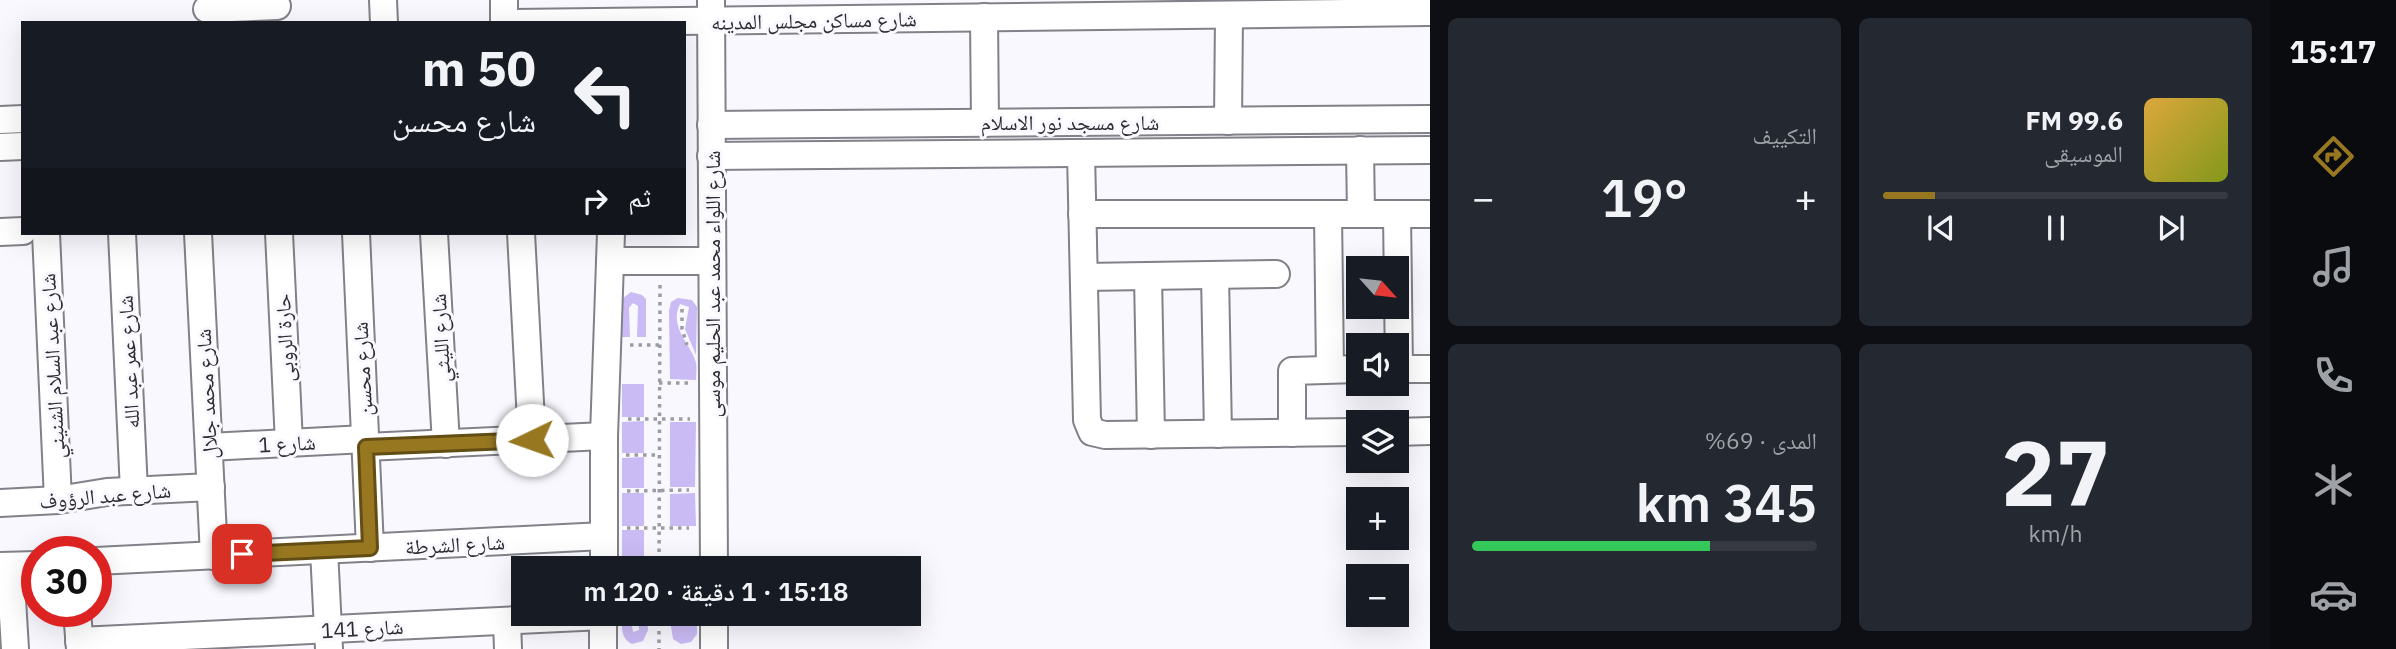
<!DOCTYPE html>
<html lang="ar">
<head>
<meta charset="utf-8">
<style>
  :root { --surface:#171b24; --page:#242831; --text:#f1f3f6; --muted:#9ea1a6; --line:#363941; --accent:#977720 }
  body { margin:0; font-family:"IBM Plex Sans","Noto Naskh Arabic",sans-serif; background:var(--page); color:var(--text); direction:rtl; height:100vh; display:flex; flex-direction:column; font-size:26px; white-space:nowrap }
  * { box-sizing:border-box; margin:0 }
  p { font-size:23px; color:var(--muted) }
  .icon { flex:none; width:38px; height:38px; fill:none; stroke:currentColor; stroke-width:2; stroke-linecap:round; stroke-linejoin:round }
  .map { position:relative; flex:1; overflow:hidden; direction:ltr }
  .panel { display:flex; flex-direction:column; gap:18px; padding:18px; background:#0d0f14; width:840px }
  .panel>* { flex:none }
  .banner { position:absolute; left:21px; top:21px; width:665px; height:214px; border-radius:0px; box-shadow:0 7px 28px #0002; direction:rtl; background:#171b24; color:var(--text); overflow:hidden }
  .needle { width:46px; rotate:117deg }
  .controls { position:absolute; left:1346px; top:256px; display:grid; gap:14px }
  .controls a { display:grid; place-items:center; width:63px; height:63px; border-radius:0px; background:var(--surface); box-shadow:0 7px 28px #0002; font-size:35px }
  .speed { position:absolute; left:21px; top:536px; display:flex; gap:14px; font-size:35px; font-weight:700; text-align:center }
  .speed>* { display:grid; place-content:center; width:91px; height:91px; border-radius:50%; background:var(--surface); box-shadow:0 7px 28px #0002; line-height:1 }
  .speed .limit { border:10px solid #d22; background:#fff; color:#111 }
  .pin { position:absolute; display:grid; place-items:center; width:60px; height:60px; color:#fff; margin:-30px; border-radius:14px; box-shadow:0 4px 10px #0006 }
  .me { position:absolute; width:77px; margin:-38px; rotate:267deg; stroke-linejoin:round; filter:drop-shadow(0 0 5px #0008) }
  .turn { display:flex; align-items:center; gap:24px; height:147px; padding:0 35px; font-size:32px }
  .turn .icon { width:91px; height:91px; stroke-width:2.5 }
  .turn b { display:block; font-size:49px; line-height:60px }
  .then { display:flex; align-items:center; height:66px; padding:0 35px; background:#0003; gap:14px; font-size:26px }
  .big { font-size:52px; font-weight:600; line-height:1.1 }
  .panel .card { flex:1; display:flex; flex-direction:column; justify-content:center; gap:10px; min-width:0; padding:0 24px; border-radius:10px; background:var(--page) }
  .panel .dial { align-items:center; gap:0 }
  .dial b { font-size:91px; line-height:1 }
  .song { display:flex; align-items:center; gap:21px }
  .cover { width:84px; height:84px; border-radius:10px; background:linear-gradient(135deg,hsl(40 70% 55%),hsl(70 70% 35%)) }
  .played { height:7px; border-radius:4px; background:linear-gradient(90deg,var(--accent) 15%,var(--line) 15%) }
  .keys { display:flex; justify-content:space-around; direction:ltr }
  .heat { display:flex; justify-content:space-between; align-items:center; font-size:38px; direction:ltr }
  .charge { height:10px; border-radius:5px; background:linear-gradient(90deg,#34c759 69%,var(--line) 0) }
  .panel .tiles { flex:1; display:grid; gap:18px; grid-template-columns:repeat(2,1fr) }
  .trip { position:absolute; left:511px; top:556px; width:410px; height:70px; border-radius:0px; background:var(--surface); box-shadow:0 7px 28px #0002; font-weight:600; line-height:70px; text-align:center; direction:rtl }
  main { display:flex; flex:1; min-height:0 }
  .menu { display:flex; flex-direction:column; width:126px; justify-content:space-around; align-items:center; background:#090b0e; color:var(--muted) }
  .menu .icon { width:49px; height:49px }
  .menu .active { color:var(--accent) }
  .menu b { font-size:32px; color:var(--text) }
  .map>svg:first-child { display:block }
  .green { fill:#cbbbf5 }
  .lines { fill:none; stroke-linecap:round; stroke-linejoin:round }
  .minor-casing { stroke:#828088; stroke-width:30 }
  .path { stroke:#9d9ca2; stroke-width:3.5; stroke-dasharray:3.5 5; stroke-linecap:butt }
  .minor { stroke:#fff; stroke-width:26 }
  .route-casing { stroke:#624d15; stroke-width:18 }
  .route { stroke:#977720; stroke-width:12 }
  .labels { text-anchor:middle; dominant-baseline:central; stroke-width:6; stroke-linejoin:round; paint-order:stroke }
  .street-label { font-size:21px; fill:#2d2c2f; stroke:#f9f8ff }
</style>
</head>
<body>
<main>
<nav class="menu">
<b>15:17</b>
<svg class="icon active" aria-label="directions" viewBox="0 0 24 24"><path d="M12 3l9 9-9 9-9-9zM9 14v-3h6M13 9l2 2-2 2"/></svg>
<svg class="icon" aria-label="music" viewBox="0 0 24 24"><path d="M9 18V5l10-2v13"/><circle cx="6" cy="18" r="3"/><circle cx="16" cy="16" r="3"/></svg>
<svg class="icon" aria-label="phone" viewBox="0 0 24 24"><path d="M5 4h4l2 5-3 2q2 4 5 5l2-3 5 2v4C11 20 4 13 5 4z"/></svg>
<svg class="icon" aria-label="climate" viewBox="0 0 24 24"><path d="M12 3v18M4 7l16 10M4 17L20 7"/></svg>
<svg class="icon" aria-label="car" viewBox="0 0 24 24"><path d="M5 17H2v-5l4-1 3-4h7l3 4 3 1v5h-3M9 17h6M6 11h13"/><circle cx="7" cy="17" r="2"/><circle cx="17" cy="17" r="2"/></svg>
</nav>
<section class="panel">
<div class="tiles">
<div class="card">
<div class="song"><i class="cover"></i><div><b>99.6 FM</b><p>الموسيقى</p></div></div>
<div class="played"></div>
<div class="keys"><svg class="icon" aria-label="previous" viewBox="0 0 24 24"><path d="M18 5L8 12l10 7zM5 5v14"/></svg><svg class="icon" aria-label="pause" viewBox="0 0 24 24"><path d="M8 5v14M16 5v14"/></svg><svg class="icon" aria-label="next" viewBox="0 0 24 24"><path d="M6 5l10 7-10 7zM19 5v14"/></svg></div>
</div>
<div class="card"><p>التكييف</p>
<div class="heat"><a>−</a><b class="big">19°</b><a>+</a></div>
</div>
<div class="card dial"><b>27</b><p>km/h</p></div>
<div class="card"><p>المدى · 69%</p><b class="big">345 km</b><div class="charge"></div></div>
</div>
</section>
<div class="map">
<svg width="1430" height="649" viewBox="0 0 1430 649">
  <rect width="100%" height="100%" fill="#f9f8ff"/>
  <!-- green -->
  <g class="green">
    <polygon points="631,292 642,295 646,299 646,337 637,337 638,306 633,303 629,308 630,337 621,337 622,299"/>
    <path d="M678,298L692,300L697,307L696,355L685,329L689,307L680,304C668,327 693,347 696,363C697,368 696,375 696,380L670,379L669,311L671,302Z"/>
    <rect x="622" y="384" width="22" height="33"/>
    <polygon points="644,421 644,453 622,453 622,422"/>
    <polygon points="670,422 696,422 695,487 670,487"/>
    <polygon points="644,457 644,488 622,488 622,458"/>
    <rect x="622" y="493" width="22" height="33"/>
    <polygon points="695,493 696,526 670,526 670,494"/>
    <rect x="622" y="530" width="22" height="30"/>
    <path d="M622,614H630L633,632L639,630L638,614H647L648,630L643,641L632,644C620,638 622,626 622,614Z"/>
    <polygon points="669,614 697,614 697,634 691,642 681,644 673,639"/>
  </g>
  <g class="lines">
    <defs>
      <g id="minor">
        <polyline points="383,0 384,23"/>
        <polyline points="504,0 504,23"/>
        <polyline points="711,0 714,569"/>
        <polyline points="207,9 277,6"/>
        <polyline points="984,17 985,123"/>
        <polyline points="513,23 1430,12"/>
        <polyline points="0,120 23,119"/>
        <polyline points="1228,121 1229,15"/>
        <polyline points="711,125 1430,119"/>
        <polyline points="0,147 23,146"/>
        <polyline points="1360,150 1361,214"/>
        <polyline points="1081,153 1087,420 1092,432 1105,435 1358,432"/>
        <polyline points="711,156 1430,150"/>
        <polyline points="1082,214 1430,214"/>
        <polyline points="1328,214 1330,369"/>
        <polyline points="1397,214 1399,369"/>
        <polyline points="0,232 23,231"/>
        <polyline points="46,233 58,500"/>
        <polyline points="122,233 134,491"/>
        <polyline points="198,233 214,556"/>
        <polyline points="279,233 289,443"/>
        <polyline points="356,233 370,548"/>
        <polyline points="434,233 446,444"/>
        <polyline points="521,233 532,440"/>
        <polyline points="610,261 712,261"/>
        <polyline points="1215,275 1218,434"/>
        <polyline points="1148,276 1151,435"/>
        <polyline points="1084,277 1276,274"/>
        <polyline points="1396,369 1430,369"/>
        <polyline points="1396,432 1430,431"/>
        <polyline points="1292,433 1292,371 1358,369"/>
        <polyline points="209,447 365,439"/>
        <polyline points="366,447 604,436"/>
        <polyline points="0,503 58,500 107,492 211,487"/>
        <polyline points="324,550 329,649"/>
        <polyline points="96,561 604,536"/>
        <polyline points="0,566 37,565"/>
        <polyline points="10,566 15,649"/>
        <polyline points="604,569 604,436 611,233"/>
        <polyline points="77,611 80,649"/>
        <polyline points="714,614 714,649"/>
        <polyline points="507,621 508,649"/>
        <polyline points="79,641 603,616"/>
        <polyline points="603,649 603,614"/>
      </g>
    </defs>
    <!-- minor casing -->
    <use href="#minor" class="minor-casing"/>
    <!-- path -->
    <g class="path">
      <polyline points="682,309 682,329 687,345"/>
      <polyline points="630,345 660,345"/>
      <polyline points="659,383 690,383"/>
      <polyline points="628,419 690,419"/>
      <polyline points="626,455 659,455"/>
      <polyline points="627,491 689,490"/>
      <polyline points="627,528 689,528"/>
      <polyline points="628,564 691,564"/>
      <polyline points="659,569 660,284"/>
      <polyline points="634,614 634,630"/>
      <polyline points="659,614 659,649"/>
    </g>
    <!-- minor -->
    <use href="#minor" class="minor"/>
  </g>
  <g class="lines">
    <defs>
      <polyline id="route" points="242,554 370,548 366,447 532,440"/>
    </defs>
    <!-- route casing -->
    <use href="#route" class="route-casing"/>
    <!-- route -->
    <use href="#route" class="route"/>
  </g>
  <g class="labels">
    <!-- street labels -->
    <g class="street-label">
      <text transform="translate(814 20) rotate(-1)">شارع مساكن مجلس المدينه</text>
      <text x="1070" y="122">شارع مسجد نور الاسلام</text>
      <text transform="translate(712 284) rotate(-90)">شارع اللواء محمد عبد الحليم موسى</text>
      <text transform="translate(284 338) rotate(-93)">حارة الروبى</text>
      <text transform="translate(440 338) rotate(-93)">شارع الليثي</text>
      <text transform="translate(128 362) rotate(-93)">شارع عمر عبد الله</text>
      <text transform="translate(52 366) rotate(-93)">شارع عبد السلام الشنيني</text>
      <text transform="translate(362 369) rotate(-93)">شارع محسن</text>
      <text transform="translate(206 394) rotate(-93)">شارع محمد جلال</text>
      <text transform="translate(287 443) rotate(-3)">شارع 1</text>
      <text transform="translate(105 495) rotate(-5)">شارع عبد الرؤوف</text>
      <text transform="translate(455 544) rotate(-3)">شارع الشرطة</text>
      <text transform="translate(362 628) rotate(-3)">شارع 141</text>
    </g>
  </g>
</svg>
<div class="controls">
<a><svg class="needle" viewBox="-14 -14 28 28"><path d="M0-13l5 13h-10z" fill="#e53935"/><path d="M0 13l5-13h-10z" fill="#9ea1a6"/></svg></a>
<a><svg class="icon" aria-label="sound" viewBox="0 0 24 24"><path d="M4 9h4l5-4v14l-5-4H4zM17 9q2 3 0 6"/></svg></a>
<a><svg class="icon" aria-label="layers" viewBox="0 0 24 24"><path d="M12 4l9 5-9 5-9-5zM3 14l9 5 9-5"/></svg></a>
<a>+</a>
<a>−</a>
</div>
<div class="speed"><div class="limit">30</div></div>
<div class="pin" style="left:242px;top:554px;background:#d93025"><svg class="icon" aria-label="arrive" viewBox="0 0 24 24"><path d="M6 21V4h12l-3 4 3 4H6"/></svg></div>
<svg class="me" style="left:532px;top:440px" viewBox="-20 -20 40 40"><circle r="19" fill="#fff"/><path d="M0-13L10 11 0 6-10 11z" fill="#977720"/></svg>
<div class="trip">15:18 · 1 دقيقة · 120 m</div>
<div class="banner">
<div class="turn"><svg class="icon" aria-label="left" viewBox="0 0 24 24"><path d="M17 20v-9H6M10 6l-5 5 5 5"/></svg><div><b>50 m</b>شارع محسن</div></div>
<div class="then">ثم<svg class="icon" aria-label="right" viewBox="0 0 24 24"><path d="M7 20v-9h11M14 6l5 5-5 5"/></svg></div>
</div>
</div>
</main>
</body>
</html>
